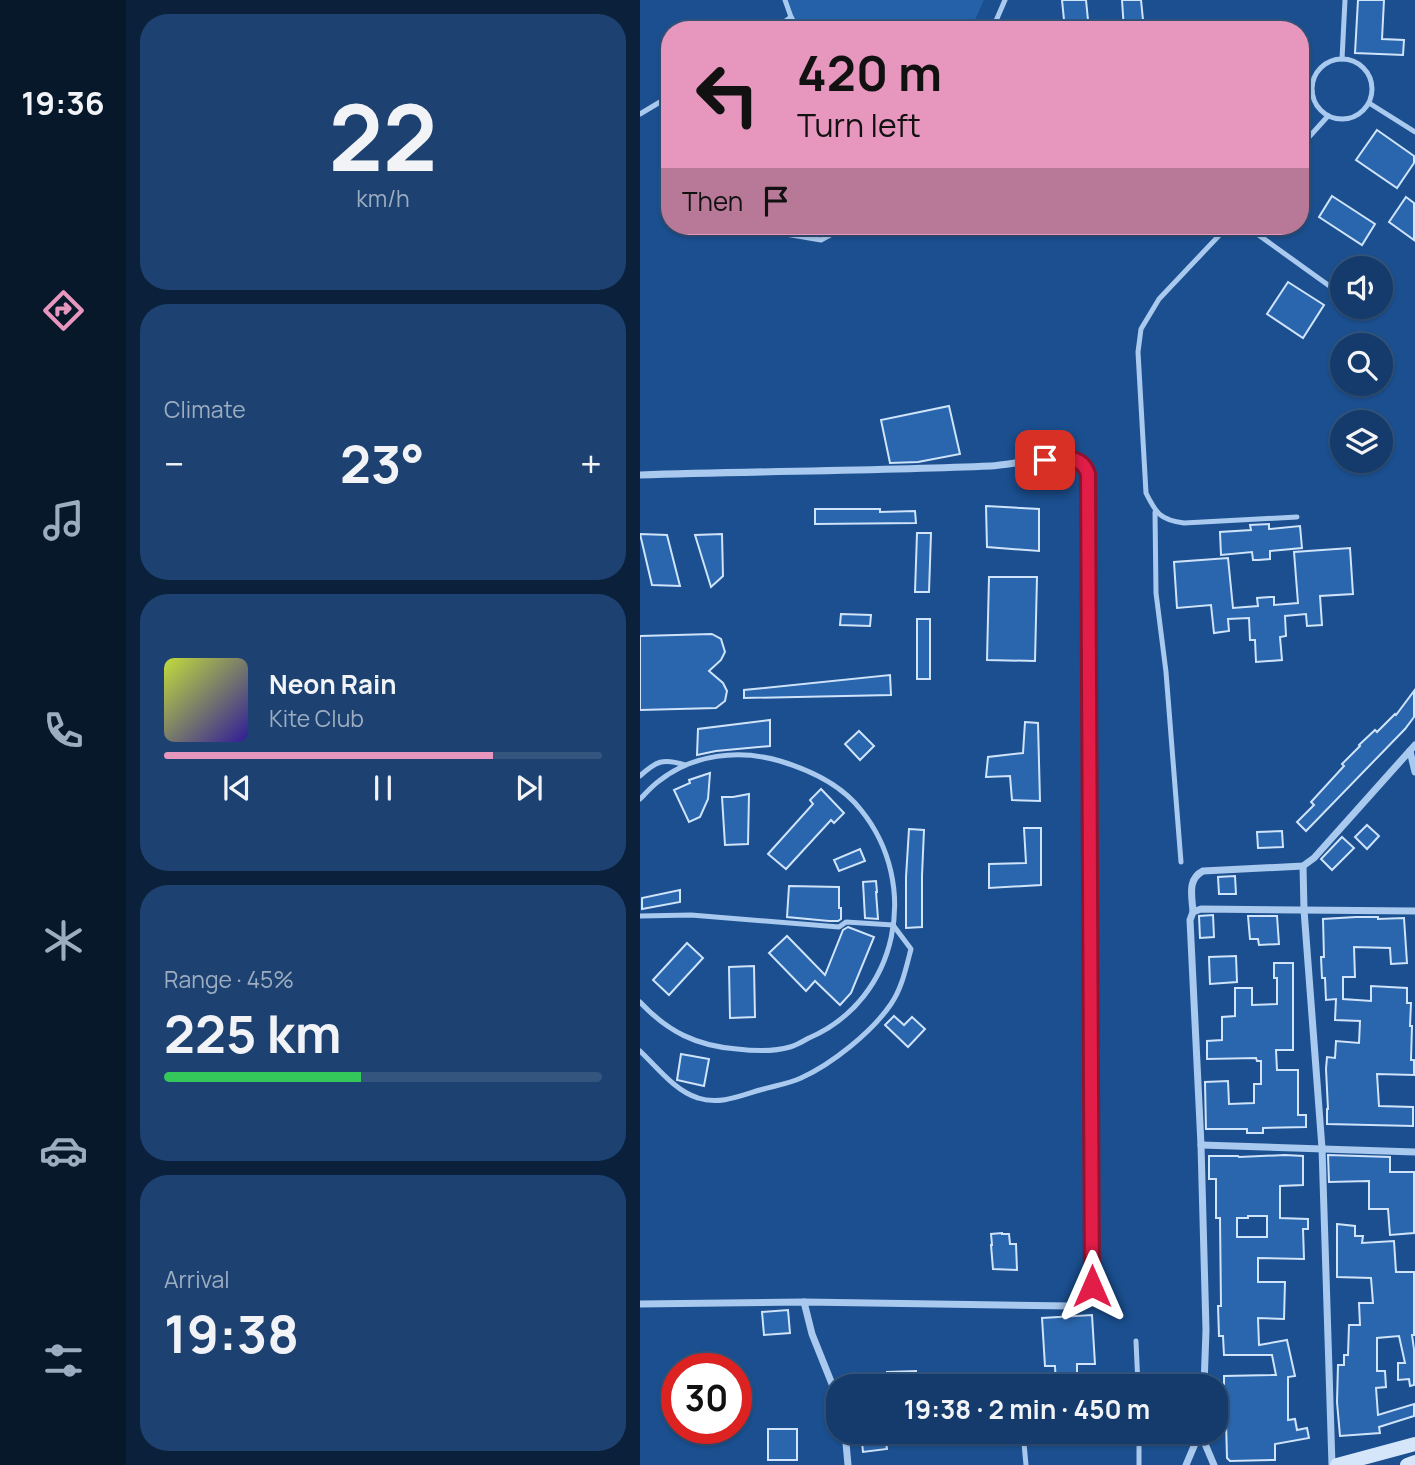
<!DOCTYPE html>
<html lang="en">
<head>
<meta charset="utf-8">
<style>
  :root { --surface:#143b6b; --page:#1d4271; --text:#f1f3f6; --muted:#9dadc1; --line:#33557e; --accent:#e797bd }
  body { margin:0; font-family:Manrope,sans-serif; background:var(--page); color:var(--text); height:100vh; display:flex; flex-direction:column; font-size:26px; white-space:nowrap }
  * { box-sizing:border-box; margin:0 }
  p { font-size:23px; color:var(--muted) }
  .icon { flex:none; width:38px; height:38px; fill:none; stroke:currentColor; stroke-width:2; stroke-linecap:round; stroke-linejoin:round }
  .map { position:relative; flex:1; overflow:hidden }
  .drawer { display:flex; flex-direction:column; gap:14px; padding:14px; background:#0b203b; width:514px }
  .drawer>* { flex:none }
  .banner { position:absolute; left:21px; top:21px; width:648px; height:214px; border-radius:28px; box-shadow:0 2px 5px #0004,0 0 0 2px var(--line); background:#e797bd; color:#111; overflow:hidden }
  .fabs { position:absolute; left:690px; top:256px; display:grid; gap:14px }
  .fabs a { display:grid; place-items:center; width:63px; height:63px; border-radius:50%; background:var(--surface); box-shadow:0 2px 5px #0004,0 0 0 2px var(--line); font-size:35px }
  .speed { position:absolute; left:21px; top:1353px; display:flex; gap:14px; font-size:35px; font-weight:700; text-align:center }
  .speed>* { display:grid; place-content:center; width:91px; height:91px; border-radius:50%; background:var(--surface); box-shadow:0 2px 5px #0004,0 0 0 2px var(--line); line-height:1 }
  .speed .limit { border:10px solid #d22; background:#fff; color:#111 }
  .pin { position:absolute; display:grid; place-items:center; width:60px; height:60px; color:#fff; margin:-30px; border-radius:14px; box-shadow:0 4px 10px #0006 }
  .me { position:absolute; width:77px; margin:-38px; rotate:0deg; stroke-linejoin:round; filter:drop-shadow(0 0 5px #0008) }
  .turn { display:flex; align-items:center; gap:24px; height:147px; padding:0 21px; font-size:32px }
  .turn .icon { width:91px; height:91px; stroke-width:2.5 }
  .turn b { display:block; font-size:49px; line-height:60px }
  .then { display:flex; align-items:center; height:66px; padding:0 21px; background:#0003; gap:14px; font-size:26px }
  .big { font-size:52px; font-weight:700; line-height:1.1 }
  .drawer .card { flex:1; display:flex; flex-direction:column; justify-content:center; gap:10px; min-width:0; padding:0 24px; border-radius:28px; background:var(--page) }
  .drawer .dial { align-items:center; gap:0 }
  .dial b { font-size:91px; line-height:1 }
  .song { display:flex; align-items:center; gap:21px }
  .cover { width:84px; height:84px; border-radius:10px; background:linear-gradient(135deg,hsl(70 70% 55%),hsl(250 70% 35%)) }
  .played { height:7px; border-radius:4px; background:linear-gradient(90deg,var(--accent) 75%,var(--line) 75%) }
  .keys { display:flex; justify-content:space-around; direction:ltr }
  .heat { display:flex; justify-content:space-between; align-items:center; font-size:38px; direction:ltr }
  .charge { height:10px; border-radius:5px; background:linear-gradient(90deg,#34c759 45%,var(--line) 0) }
  .trip { position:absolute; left:186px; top:1374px; width:402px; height:70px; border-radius:28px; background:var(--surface); box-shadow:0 2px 5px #0004,0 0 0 2px var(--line); font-weight:700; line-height:70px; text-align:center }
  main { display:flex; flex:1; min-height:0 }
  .dock { display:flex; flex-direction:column; width:126px; justify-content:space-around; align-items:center; background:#08182b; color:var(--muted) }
  .dock .icon { width:49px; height:49px }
  .dock .active { color:var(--accent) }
  .dock b { font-size:32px; color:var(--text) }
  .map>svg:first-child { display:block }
  .green { fill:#2461a8 }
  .building { fill:#2a66ad; stroke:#cfe3fa; stroke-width:2; fill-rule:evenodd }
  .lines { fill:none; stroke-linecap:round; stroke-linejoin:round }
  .service { stroke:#a9c9ee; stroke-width:5 }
  .minor { stroke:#a9c9ee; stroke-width:7 }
  .secondary { stroke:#d6e6fa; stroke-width:14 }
  .route-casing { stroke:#92132f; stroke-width:18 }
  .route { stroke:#e11d48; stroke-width:12 }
</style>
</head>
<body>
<main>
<nav class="dock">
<b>19:36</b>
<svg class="icon active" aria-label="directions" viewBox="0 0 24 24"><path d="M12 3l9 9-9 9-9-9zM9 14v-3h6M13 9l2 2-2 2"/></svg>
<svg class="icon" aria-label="music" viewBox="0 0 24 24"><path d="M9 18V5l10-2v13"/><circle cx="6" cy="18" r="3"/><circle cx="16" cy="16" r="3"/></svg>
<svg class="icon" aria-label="phone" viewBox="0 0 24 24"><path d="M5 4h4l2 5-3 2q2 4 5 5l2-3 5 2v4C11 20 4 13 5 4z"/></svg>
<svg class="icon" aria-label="climate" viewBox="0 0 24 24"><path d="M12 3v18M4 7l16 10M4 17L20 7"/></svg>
<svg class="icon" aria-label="car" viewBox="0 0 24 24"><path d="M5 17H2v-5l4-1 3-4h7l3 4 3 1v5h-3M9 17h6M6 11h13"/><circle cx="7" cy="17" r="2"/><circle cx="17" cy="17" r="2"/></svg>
<svg class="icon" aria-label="filters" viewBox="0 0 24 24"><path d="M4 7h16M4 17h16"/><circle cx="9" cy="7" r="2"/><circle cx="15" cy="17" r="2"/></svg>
</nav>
<section class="drawer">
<div class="card dial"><b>22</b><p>km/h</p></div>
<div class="card"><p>Climate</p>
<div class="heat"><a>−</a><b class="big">23°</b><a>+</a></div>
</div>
<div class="card">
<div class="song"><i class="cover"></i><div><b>Neon Rain</b><p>Kite Club</p></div></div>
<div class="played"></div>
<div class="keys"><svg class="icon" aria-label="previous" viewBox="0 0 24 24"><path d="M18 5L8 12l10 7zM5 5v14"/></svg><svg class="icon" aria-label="pause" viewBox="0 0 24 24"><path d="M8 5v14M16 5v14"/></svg><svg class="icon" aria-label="next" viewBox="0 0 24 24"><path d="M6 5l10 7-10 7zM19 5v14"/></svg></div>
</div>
<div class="card"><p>Range · 45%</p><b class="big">225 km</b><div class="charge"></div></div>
<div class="card"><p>Arrival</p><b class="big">19:38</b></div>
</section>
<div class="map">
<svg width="775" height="1465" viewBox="0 0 775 1465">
  <rect width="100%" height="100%" fill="#1b4f8f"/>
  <!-- green -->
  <polygon class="green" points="144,0 344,0 334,22 327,30 160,30"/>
  <!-- building -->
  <g class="building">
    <polygon points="422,0 446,0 449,30 425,30"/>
    <polygon points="482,0 501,0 504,30 484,30"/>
    <polygon points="718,0 744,0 742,39 764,40 763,55 715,53"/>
    <polygon points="737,130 774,156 774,163 757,188 716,160"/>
    <polygon points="692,196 735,224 722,245 679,217"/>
    <polygon points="766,197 774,203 774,240 749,222"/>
    <polygon points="648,282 684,305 663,338 627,314"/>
    <polygon points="309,406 320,454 278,462 250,463 241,420"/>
    <polygon points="346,506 399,509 399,551 347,547"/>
    <polygon points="175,509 240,509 240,512 275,511 276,523 175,524"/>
    <polygon points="629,524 629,529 660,526 662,548 630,551 630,559 618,560 613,560 612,552 581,555 580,532 611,530 610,525"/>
    <polygon points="277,533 291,533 289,592 275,592"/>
    <polygon points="0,534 27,535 40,586 12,585"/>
    <polygon points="82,534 83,576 71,587 55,535"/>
    <polygon points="710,548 713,594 680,596 682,625 667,626 666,614 645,616 646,636 640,637 642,660 616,662 615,640 610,640 609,618 588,619 589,631 574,633 571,605 537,608 534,562 588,558 593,608 618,606 617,598 630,597 634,597 634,605 658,603 654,552"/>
    <polygon points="349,577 397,577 395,661 347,660"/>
    <polygon points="201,614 231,615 230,626 200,625"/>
    <rect x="277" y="619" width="13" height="60"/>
    <polygon points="72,634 81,639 85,652 81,660 69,671 83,683 87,691 85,701 76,708 0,710 0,636"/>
    <polygon points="250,675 251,695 104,698 104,690"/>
    <polygon points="774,691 774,717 765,729 666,831 657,822 674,805 671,802 704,766 702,764 720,746 719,745 735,730 737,732 755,714 756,715"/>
    <polygon points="130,720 130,746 76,751 57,755 58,729"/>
    <polygon points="385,722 398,723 400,801 372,800 370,776 346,777 348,757 383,753"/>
    <polygon points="219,731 234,746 220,760 205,744"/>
    <polygon points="70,773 68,799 60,817 49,822 34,790 50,783 49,780"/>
    <polygon points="181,789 204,813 194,823 191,820 146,869 128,854 173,804 170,800"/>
    <polygon points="109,794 108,844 85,845 82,797 93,797"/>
    <polygon points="727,825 739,836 727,849 715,837"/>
    <polygon points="384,828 401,828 401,885 349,888 349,864 386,863"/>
    <polygon points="269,829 284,830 282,876 282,927 266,928 266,877"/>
    <polygon points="642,831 643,847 618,848 617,832"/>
    <polygon points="702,837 714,848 692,870 681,859"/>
    <polygon points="220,849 225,861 199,871 194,860"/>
    <polygon points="595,876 596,894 579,894 578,877"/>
    <polygon points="236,881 237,892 236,892 238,919 225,918 223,882"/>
    <polygon points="149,886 199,887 199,908 201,908 201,919 198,921 189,921 147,917"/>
    <polygon points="40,890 40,902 2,909 2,898"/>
    <polygon points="573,915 574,937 560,938 559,916"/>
    <polygon points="608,916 637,916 639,944 619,945 618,939 610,939"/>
    <polygon points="716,917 738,917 738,919 764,918 767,963 751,964 750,948 714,947 715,977 703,977 703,999 731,1001 731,986 767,988 767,1003 771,1003 770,1026 772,1026 771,1060 774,1060 774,1075 737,1074 739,1106 773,1107 773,1126 687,1124 687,1109 688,1109 686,1069 687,1057 695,1058 696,1041 719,1043 720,1021 695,1020 696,999 686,1000 685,978 682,978 681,957 684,957 683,919"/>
    <polygon points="208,927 234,937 211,993 200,1005 175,981 166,991 129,953 147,936 185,975 203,930"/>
    <polygon points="47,943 63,958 29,995 13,980"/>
    <polygon points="596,956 597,982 570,984 569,957"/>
    <polygon points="634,963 653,963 653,1050 636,1050 637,1070 658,1070 658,1115 666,1115 666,1127 623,1128 623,1133 607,1133 607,1129 566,1129 565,1082 588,1081 589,1104 614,1103 614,1084 621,1084 621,1061 617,1061 616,1058 567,1059 567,1041 582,1040 582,1017 595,1016 595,988 612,988 612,1005 637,1004 637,978 634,978"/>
    <polygon points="114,966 115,1017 90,1018 89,967"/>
    <polygon points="254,1016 264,1025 272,1017 285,1029 268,1047 245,1025"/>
    <polygon points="41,1054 69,1059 64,1086 37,1080"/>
    <path d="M645,1155L663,1156V1185L640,1186V1218L668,1219V1229H663L664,1259L618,1258V1282H645L644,1319L618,1318L619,1345L647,1340L655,1376L648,1377V1420L655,1419L657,1430L667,1428L669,1438L635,1444V1460L590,1461L587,1458L586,1421H584V1376L636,1375L632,1355H584L583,1336H579L578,1306H581L580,1218H576V1179H569V1156H598L599,1157ZM608,1216H627V1237H597V1218H608Z"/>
    <polygon points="688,1155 750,1157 750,1172 774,1172 774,1233 750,1235 748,1209 729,1209 729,1181 689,1182"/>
    <polygon points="697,1224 715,1226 715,1236 723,1236 722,1243 754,1241 756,1272 774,1272 774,1335 772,1335 774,1349 774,1385 770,1386 769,1379 758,1380 758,1363 765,1363 759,1336 737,1338 737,1371 745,1371 746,1387 736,1388 738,1415 774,1404 774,1416 739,1427 740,1433 700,1436 697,1402 698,1365 704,1365 704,1355 708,1355 709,1325 720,1325 719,1303 733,1303 731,1278 697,1277"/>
    <polygon points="362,1233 362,1234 369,1234 370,1244 376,1244 377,1270 353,1269 351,1245 352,1245 351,1234"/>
    <polygon points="148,1310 150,1333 124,1335 122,1312"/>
    <polygon points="452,1315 455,1364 437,1364 437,1386 416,1386 415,1366 405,1366 402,1318"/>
    <polygon points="276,1371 277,1386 247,1386 247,1372"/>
    <rect x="128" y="1429" width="29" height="31"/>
    <polygon points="221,1432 273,1432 274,1442 246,1443 247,1449 223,1452"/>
  </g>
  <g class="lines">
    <!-- service -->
    <g class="service">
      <polyline points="145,0 151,17 159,30"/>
      <polyline points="133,30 151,17"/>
      <polyline points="352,30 365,0"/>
      <polyline points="702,59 705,0"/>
      <circle cx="702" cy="89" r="30"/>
      <polyline points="660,92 672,91"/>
      <polyline points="729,103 775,132"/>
      <polyline points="0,114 30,96"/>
      <polyline points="660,147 688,116"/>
      <path d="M588,226L519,299L501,329L498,352L506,493C516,513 520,520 544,523L657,517"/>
      <polyline points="606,226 702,295"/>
      <polyline points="134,232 181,240 192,234 199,226"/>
      <polyline points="515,512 516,593 526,672 541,862"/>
      <path d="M0,776C16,761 23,758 45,765"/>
      <path d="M0,799C6,793 12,786 19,781C53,754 99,749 140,761C170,770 201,784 221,810C281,884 259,999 169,1038C163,1041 157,1045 150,1047C133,1052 114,1051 97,1049C57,1046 28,1032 0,1002"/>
      <path d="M0,916L51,915L199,927L206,922L253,925L271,949C266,968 262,988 251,1004C232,1032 192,1064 161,1078C148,1084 133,1086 120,1090C100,1096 79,1105 58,1098C35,1091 17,1067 0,1051"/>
      <polyline points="496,1341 498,1386"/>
      <polyline points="383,1432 386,1465"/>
      <polyline points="499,1432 499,1465"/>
    </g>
    <!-- minor -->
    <g class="minor">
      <path d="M0,475C117,471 234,471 351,466C371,465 426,452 441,462C452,470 448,499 448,513L452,1286C447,1298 443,1303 430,1306L164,1302L0,1304"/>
      <polyline points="770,751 775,772"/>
      <polyline points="663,866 664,910 682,1148 692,1465"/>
      <path d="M553,912C552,896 547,879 563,871L663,866L674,858L775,745"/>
      <polyline points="561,1145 775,1152"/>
      <polyline points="164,1302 172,1334 198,1399"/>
      <polyline points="564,1386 566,1330 561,1145 550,920 553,912 561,909 775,911"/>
      <polyline points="205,1432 208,1465"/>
      <polyline points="560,1432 574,1465"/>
      <polyline points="546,1465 560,1432"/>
    </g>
    <!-- secondary -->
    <g class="secondary">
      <polyline points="697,1465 775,1444"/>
      <polyline points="767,1465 775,1462"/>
    </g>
  </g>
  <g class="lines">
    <defs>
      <path id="route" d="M405,460C422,458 442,454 448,474L452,1286"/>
    </defs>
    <!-- route casing -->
    <use href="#route" class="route-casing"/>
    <!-- route -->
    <use href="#route" class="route"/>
  </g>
</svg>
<div class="fabs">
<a><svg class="icon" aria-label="sound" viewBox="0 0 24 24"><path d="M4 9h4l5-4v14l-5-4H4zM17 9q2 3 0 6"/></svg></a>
<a><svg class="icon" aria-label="search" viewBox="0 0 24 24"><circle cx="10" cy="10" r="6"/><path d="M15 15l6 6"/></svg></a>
<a><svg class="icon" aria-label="layers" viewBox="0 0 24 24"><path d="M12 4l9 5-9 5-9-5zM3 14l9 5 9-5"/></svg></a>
</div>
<div class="speed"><div class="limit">30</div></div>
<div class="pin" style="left:405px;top:460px;background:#d93025"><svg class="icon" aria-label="arrive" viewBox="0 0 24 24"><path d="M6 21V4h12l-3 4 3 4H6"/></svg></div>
<svg class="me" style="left:452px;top:1286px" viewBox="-20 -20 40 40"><path d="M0-17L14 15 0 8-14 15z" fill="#e11d48" stroke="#fff" stroke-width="4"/></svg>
<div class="trip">19:38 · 2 min · 450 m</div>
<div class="banner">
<div class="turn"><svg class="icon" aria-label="left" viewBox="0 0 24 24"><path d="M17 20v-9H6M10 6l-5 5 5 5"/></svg><div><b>420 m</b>Turn left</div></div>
<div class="then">Then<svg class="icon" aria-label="arrive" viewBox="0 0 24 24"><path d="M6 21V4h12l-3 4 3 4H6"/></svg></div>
</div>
</div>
</main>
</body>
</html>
